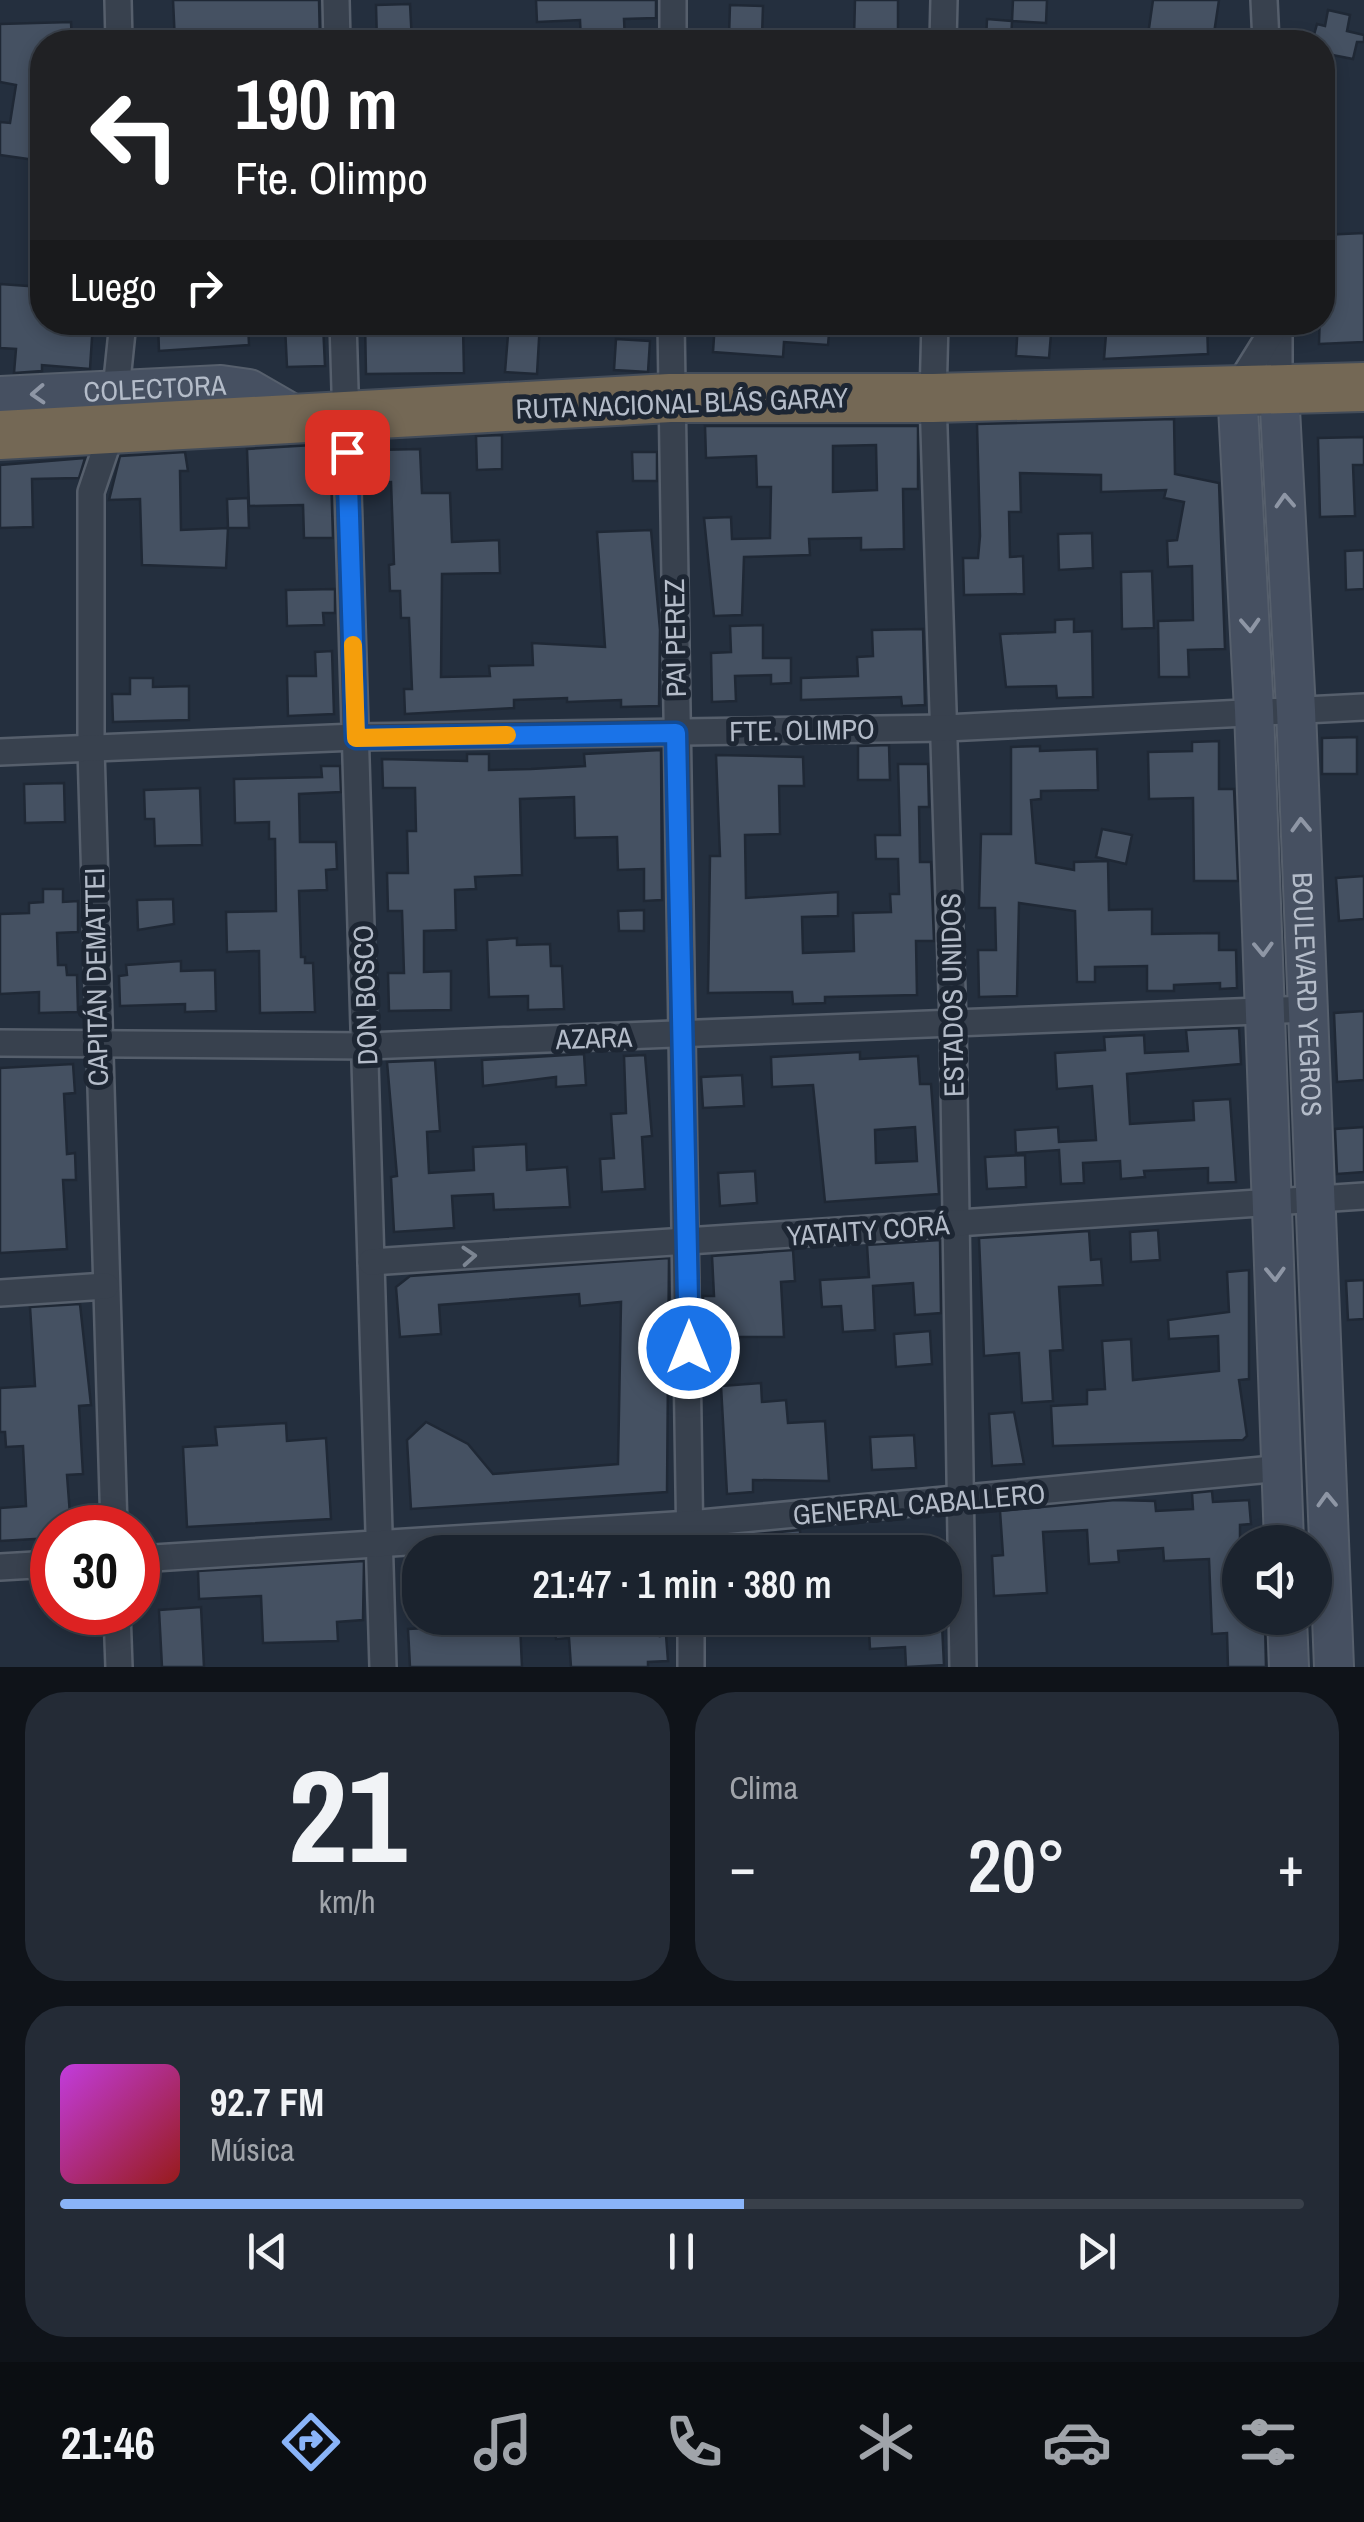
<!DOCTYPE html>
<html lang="es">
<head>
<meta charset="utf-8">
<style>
  :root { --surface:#1b232e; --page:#242b36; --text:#f1f3f6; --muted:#a0a4aa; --line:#39404a; --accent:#8ab4f8 }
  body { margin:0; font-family:"Archivo Narrow",sans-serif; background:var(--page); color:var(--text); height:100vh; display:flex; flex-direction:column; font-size:38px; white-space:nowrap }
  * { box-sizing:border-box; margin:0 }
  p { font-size:32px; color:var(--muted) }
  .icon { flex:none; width:55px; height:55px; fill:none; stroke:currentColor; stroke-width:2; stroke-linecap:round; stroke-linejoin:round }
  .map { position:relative; height:1667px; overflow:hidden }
  .drawer { display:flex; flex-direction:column; gap:25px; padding:25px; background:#0f1319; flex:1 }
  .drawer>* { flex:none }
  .top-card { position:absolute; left:30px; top:30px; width:1305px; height:305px; border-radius:40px; box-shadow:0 5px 15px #0003,0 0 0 2px var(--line); background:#202124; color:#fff; overflow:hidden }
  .buttons { position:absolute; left:1222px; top:1525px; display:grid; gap:20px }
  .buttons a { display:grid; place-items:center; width:110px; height:110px; border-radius:50%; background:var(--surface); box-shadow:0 5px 15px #0003,0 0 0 2px var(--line); font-size:50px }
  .speed { position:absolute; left:30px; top:1505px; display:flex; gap:20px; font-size:50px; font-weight:700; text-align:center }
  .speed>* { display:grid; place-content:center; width:130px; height:130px; border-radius:50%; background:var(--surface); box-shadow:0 5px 15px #0003,0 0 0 2px var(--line); line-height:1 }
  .speed .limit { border:15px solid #d22; background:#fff; color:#111 }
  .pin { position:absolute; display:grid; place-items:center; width:85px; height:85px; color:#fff; margin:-42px; border-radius:20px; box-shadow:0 5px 15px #0006 }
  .me { position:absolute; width:110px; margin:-55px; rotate:0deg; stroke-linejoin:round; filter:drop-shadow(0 0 8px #0008) }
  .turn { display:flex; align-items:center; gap:35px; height:210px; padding:0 40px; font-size:45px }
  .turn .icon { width:130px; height:130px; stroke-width:2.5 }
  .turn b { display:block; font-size:70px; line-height:85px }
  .then { display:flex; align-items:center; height:95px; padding:0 40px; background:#0003; gap:20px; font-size:38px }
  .big { font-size:75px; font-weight:600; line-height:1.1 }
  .drawer .widget { flex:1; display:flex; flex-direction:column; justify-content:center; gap:15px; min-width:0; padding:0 35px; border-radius:40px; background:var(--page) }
  .drawer .dial { align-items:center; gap:0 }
  .dial b { font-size:130px; line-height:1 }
  .song { display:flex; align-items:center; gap:30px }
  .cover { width:120px; height:120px; border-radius:15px; background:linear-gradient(135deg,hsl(290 70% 55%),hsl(0 70% 35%)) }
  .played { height:10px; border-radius:5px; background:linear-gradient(90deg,var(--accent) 55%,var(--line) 55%) }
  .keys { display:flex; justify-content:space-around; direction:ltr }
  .heat { display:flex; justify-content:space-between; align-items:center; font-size:55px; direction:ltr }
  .drawer .tiles { flex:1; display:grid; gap:25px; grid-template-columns:1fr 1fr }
  .widget:last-child { grid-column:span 2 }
  .trip { position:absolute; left:402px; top:1535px; width:560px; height:100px; border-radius:40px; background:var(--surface); box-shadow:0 5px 15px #0003,0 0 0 2px var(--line); font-weight:600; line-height:100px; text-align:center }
  .dock { display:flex; height:160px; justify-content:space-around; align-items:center; background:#0b0e12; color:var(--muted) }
  .dock .icon { width:70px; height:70px }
  .dock .current { color:var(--accent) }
  .dock b { font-size:45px; color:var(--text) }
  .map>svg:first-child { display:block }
  .building { fill:#455162; stroke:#1f2835; stroke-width:2.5; fill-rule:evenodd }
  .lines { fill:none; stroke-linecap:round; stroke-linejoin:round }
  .street-casing { stroke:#565f6c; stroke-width:30 }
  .secondary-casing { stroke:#565f6c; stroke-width:42 }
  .highway-casing { stroke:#434c59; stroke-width:52 }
  .street { stroke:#38414e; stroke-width:25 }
  .secondary { stroke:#465061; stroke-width:38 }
  .highway { stroke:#746855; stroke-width:48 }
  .oneway { stroke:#8e96a5 }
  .oneway2 { stroke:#7c8592 }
  .route-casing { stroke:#114b97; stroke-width:25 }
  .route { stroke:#1a73e8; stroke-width:18 }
  .slow { stroke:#f59e0b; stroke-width:18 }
  .labels { text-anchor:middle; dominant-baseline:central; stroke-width:10; stroke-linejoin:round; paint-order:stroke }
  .street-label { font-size:28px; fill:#b4bcc9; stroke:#1d2633 }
</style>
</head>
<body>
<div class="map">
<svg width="1364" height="1667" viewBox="0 0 1364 1667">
  <rect width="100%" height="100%" fill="#242f3e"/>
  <!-- building -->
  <g class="building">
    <polygon points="173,0 319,0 320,42 251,42 251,39 175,42"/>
    <polygon points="536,0 656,0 656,18 624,19 625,42 581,42 580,20 537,22"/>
    <polygon points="855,0 898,0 898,39 854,38"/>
    <polygon points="1013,0 1047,0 1046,23 1012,21"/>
    <polygon points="1153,0 1219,0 1213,40 1147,42"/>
    <polygon points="410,4 412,42 377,42 376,5"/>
    <polygon points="730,5 763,6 762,37 729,36"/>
    <polygon points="1328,10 1350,15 1347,31 1364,35 1364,42 1357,42 1353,59 1322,53 1322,42 1312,42 1317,24 1325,26"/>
    <polygon points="987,19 1012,21 1011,42 986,41"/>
    <polygon points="71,22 72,42 42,42 42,161 0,155 0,122 10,123 16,85 0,82 0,24"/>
    <polygon points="1364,233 1364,342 1319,344 1322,235"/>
    <polygon points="0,284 42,287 42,322 93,322 90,369 42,365 42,371 14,373 16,349 0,348"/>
    <polygon points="158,322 248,322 249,345 159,351"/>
    <polygon points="365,322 388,322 389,329 463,327 464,373 366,374"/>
    <polygon points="509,322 540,322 537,374 505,372"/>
    <polygon points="715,322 830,322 828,345 784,342 783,357 713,352"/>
    <polygon points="1018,322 1052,322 1049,358 1016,356"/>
    <polygon points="1107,322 1207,322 1208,354 1104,359"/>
    <polygon points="323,324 325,366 287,367 285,326"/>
    <polygon points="616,339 650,341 648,372 614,370"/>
    <polygon points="1174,419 1175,474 1219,483 1225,649 1188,650 1189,677 1159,677 1158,621 1193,620 1192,566 1168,567 1167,541 1177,540 1184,502 1164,498 1166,490 1101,492 1101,475 1020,473 1021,512 1009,512 1010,557 1023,556 1024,594 964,595 963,558 978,558 980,536 977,424"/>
    <path d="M705,426H918V489H903L904,549L861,550V538L809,539L810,555L744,557L742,615L714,616L704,518L731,517L732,539L770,538L771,487H757L756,456L706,458ZM876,445L877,490L833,492V446Z"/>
    <polygon points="502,435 502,469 477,470 476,436"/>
    <polygon points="1364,437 1364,465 1353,465 1355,516 1320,517 1318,438"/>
    <polygon points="330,444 333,538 304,538 303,505 249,506 247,449"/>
    <polygon points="420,449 422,493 450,493 452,542 499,540 500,573 442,574 441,677 490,676 489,666 533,665 532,643 605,647 597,532 651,530 660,630 659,706 621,707 621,700 567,702 567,698 514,700 514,708 405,714 404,689 412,689 409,618 401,618 400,591 390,591 389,565 394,564 391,482 376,483 375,450"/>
    <polygon points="185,452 188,471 180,471 181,530 228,528 226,568 142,565 140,499 109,500 120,456"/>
    <polygon points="632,452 657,452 657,481 633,481"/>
    <polygon points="85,458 79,478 32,479 33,527 0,528 0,465"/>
    <polygon points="248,498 249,528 228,528 227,499"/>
    <polygon points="1092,533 1093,568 1059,570 1058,534"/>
    <polygon points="1364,550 1364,589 1346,590 1345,551"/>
    <polygon points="1152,571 1154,628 1122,629 1121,572"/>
    <polygon points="335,589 335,613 323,613 324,625 287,626 286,590"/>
    <polygon points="1074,619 1074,632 1092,631 1093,697 1057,698 1056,686 1006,687 1000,634 1055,632 1055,620"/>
    <polygon points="763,625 763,658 791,658 791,683 771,684 771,675 735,676 736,701 712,702 711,653 731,652 730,626"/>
    <polygon points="923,629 925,705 902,706 901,697 801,700 801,678 858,676 857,657 873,656 872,630"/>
    <polygon points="332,651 334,714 288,716 287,676 316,676 315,652"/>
    <polygon points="130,678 153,678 153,687 189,686 189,720 113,722 112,694 130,694"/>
    <polygon points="1357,737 1357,774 1322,774 1322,738"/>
    <polygon points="1219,741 1219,789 1234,789 1238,881 1194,881 1193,798 1149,799 1148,752 1192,751 1192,742"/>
    <polygon points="889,745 890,780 858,780 858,746"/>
    <polygon points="1040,746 1040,751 1097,749 1098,790 1041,791 1041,799 1031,800 1036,863 1074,870 1074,862 1108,861 1109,910 1152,909 1152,934 1219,933 1219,950 1236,950 1237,988 1220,989 1220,983 1174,985 1174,991 1147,991 1147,966 1095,967 1095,982 1077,982 1075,911 1019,903 1017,996 979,997 978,950 996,950 995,908 979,908 981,834 1011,834 1011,747"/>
    <polygon points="661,750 662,900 644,901 644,869 618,870 617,837 575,838 574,797 520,799 522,875 475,877 476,889 455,890 456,930 424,931 424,972 451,971 451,1010 389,1011 388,973 404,973 402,911 388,911 387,873 408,873 407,831 416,831 415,788 383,788 382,759 467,761 467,754 489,754 489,770 531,769 585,766 584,754"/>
    <polygon points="716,755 803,757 804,786 779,786 780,834 745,835 746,898 838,892 838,916 802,917 803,953 854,951 853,913 891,912 890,894 899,894 898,859 876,859 875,835 900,835 898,764 928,764 929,807 919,807 920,862 931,862 934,941 916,941 917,995 825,997 825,1003 793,1004 792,992 708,993 710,856 720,856"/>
    <polygon points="321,766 340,766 341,792 299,794 300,842 336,842 337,869 326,870 327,890 299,891 301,957 305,957 305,963 313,963 315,1012 260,1013 259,951 227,952 226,912 276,911 275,839 269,839 269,822 235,823 234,779 322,777"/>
    <polygon points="64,783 65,822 25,823 24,784"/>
    <polygon points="200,788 202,845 155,846 154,819 145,819 144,790"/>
    <polygon points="1102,829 1132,835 1126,864 1096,857"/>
    <polygon points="1364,876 1364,919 1339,921 1336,878"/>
    <polygon points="43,889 63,889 63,902 78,901 78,932 57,933 58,965 66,965 67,975 77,975 78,1012 39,1013 39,992 0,994 0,914 29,913 29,903 43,902"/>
    <polygon points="173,899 174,924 138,930 137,900"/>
    <polygon points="644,910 644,931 619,931 618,911"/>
    <polygon points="517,938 517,945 550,944 551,966 562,966 564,1009 528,1010 528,996 489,997 487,940"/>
    <polygon points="181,961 181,971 215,970 216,1011 185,1012 185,1004 120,1006 119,976 127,975 126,965"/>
    <polygon points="1364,1011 1364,1080 1337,1082 1334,1013"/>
    <polygon points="1239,1028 1241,1064 1127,1074 1130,1124 1194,1120 1193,1101 1230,1099 1236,1182 1208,1183 1208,1168 1144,1171 1145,1177 1121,1179 1120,1161 1083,1163 1084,1183 1061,1184 1059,1150 1016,1153 1015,1130 1058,1127 1059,1142 1096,1140 1092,1086 1057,1089 1055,1053 1105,1050 1104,1037 1144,1035 1145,1053 1188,1051 1186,1030"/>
    <path d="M860,1052V1059L918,1056L920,1084H931L939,1194L825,1202L813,1085L772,1087L771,1057ZM915,1127L917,1161L876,1163L875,1130Z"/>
    <polygon points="584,1054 586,1085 556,1087 556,1077 483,1086 482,1060"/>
    <polygon points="645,1055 652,1136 642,1137 645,1189 602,1192 600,1159 614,1158 611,1114 626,1113 624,1056"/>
    <polygon points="435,1060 440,1131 427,1132 429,1173 474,1170 473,1147 526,1144 527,1170 567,1167 570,1207 494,1210 493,1194 452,1196 454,1228 394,1232 391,1177 397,1176 387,1062"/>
    <polygon points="73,1064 75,1093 64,1094 67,1154 75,1153 76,1180 63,1180 67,1249 0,1253 0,1068"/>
    <polygon points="742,1075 744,1106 703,1108 701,1077"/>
    <polygon points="1364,1127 1364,1172 1337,1174 1335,1129"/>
    <polygon points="1025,1155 1026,1187 987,1189 985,1157"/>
    <polygon points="755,1171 757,1203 720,1206 718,1173"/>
    <polygon points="1158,1230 1160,1260 1131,1262 1130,1232"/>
    <polygon points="1089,1231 1091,1260 1101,1259 1103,1285 1059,1287 1063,1350 1050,1351 1053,1401 1022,1403 1019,1353 984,1356 979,1238"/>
    <polygon points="940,1240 941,1313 915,1315 913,1283 873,1286 875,1330 843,1332 841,1306 822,1307 820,1280 869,1277 867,1245"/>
    <polygon points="793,1250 795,1281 781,1282 784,1337 726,1337 725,1326 705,1327 703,1296 714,1296 712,1256"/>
    <polygon points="669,1258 667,1492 411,1509 407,1440 426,1422 468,1444 493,1474 618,1464 621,1302 580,1306 579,1294 439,1305 441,1334 400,1337 396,1287 410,1276"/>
    <polygon points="1249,1270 1249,1379 1239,1380 1247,1436 1243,1440 1053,1446 1051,1406 1087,1404 1087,1390 1105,1389 1102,1341 1131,1339 1133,1380 1219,1371 1218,1336 1169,1339 1168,1320 1229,1312 1227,1272"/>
    <polygon points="1364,1280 1364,1319 1348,1320 1346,1281"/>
    <polygon points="80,1304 91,1405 79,1406 83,1474 67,1475 71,1528 52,1528 52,1538 0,1541 0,1508 26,1506 23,1446 6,1447 5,1432 0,1432 0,1388 35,1386 30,1307"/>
    <polygon points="930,1331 932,1364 896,1367 894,1334"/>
    <polygon points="761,1383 762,1402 786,1400 788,1423 825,1421 829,1481 753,1480 753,1492 727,1494 721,1386"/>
    <polygon points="1014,1412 1024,1464 992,1466 989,1414"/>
    <polygon points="286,1423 287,1441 326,1438 331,1519 187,1527 183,1447 217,1445 215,1427"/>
    <polygon points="914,1435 916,1468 872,1470 870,1437"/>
    <polygon points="1212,1491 1213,1502 1249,1500 1251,1524 1240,1525 1240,1618 1265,1619 1266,1667 1228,1667 1227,1633 1212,1634 1209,1559 1164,1561 1163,1548 1118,1551 1119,1562 1089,1564 1087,1530 1043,1532 1047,1593 994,1596 992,1556 1003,1555 1000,1511 1115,1500 1155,1501 1156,1511 1193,1509 1192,1493"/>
    <polygon points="800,1530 801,1552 706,1552 706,1539"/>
    <polygon points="364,1561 363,1620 337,1622 338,1641 263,1643 261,1596 199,1599 198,1571"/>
    <polygon points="201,1607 204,1667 162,1667 159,1610"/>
    <polygon points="624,1618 659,1618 660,1636 666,1635 668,1661 648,1662 648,1667 571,1667 569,1638 556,1639 554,1622 587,1620 588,1634 625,1632"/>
    <polygon points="520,1623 522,1667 410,1667 408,1629"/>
    <polygon points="942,1625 944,1665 906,1667 905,1647 870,1649 869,1630"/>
  </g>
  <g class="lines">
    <defs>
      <g id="street">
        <polyline points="118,0 119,42"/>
        <polyline points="336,0 337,42"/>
        <polyline points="1264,0 1266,42"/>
        <polyline points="673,42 673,0"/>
        <polyline points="943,42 944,0"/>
        <polyline points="343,322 383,1667"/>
        <polyline points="671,322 690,1552"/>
        <polyline points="935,322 933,398 953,1023 963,1667"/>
        <polyline points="1279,322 1279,390"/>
        <polyline points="1237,388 1278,322"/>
        <polyline points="116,390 123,322"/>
        <polyline points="112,430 91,492 91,749 114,1528"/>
        <polyline points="0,752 356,737 946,728 1364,707"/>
        <polyline points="0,1043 367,1046 1308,1009"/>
        <polyline points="371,1262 1364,1196"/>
        <polyline points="0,1293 106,1286"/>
        <polyline points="138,1559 690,1524 1282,1468"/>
        <polyline points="0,1567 52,1564"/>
        <polyline points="117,1612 119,1667"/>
        <polyline points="691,1618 691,1667"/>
      </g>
      <g id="secondary">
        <polyline points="1237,388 1254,710 1284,1542"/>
        <path id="s1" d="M1279,390L1296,710L1334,1667"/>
        <path id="s2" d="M0,396L221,385L249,389L301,419"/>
        <polyline points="1287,1618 1289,1667"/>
      </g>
      <polyline id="highway" points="0,435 670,398 933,398 1364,387"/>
    </defs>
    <!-- street casing -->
    <use href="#street" class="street-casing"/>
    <!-- secondary casing -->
    <use href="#secondary" class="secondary-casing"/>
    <!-- highway casing -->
    <use href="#highway" class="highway-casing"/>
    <!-- street -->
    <use href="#street" class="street"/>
    <!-- secondary -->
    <use href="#secondary" class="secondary"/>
    <!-- highway -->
    <use href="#highway" class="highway"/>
  </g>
  <!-- one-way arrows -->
  <defs><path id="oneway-chevron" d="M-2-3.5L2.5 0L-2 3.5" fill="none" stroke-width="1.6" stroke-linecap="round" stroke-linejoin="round" transform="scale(2.5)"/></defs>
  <g class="oneway">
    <use href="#oneway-chevron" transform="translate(38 394) rotate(177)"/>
    <use href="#oneway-chevron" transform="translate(1285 501) rotate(-93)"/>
    <use href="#oneway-chevron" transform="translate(1250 625) rotate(87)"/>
    <use href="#oneway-chevron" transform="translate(1301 825) rotate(-92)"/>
    <use href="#oneway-chevron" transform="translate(1263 949) rotate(88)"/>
    <use href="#oneway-chevron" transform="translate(1275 1274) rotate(88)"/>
    <use href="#oneway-chevron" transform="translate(1327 1500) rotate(-92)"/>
  </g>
  <use class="oneway2" href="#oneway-chevron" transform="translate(469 1256) rotate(-4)"/>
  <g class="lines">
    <defs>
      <polyline id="route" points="347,452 356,738 676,733 689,1348"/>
    </defs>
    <!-- route casing -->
    <use href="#route" class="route-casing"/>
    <!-- route -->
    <use href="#route" class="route"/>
    <!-- slow -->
    <polyline class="slow" points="353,645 356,738 507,735"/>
  </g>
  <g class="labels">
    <!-- street labels -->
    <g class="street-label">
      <text stroke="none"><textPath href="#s2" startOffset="155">COLECTORA</textPath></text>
      <text transform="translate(682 403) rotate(-2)">RUTA NACIONAL BLÁS GARAY</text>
      <text transform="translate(675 638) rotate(-91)">PAI PEREZ</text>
      <text transform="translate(802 730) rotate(-1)">FTE. OLIMPO</text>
      <text transform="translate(96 977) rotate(-91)">CAPITÁN DEMATTEI</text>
      <text transform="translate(365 995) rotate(-92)">DON BOSCO</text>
      <text transform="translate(952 995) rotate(-91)">ESTADOS UNIDOS</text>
      <text stroke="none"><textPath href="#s1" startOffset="605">BOULEVARD YEGROS</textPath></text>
      <text transform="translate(594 1038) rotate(-2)">AZARA</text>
      <text transform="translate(868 1230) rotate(-4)">YATAITY CORÁ</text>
      <text transform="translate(919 1504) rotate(-5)">GENERAL CABALLERO</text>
    </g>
  </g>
</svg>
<div class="buttons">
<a><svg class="icon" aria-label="sound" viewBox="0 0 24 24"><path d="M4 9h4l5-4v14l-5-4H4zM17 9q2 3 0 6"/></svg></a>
</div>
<div class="speed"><div class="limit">30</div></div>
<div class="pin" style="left:347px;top:452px;background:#d93025"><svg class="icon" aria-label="arrive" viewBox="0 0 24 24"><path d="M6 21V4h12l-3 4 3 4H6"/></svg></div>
<svg class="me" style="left:689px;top:1348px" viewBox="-20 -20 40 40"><circle r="17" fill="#1a73e8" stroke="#fff" stroke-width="3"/><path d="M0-11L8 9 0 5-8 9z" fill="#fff"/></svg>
<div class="trip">21:47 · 1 min · 380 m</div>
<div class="top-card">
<div class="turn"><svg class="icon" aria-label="left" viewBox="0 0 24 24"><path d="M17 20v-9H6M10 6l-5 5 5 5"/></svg><div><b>190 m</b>Fte. Olimpo</div></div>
<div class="then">Luego<svg class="icon" aria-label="right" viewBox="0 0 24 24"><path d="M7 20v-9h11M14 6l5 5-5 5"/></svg></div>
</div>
</div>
<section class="drawer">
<div class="tiles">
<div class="widget dial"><b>21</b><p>km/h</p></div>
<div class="widget"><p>Clima</p>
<div class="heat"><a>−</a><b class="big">20°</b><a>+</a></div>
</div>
<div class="widget">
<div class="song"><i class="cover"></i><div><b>92.7 FM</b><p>Música</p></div></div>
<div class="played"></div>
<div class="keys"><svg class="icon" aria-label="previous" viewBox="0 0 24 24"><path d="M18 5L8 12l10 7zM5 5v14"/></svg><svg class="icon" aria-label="pause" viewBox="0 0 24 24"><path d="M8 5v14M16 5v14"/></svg><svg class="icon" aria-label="next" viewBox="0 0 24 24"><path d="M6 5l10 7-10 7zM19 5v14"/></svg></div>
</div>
</div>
</section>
<nav class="dock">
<b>21:46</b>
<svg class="icon current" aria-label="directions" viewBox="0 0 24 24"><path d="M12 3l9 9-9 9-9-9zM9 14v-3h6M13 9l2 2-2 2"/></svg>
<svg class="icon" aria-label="music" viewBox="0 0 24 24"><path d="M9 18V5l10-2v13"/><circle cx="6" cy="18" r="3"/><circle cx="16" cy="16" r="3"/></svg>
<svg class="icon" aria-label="phone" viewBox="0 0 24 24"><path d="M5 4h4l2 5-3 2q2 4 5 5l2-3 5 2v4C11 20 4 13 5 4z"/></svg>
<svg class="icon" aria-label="climate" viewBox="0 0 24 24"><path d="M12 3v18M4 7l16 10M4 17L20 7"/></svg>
<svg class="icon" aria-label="car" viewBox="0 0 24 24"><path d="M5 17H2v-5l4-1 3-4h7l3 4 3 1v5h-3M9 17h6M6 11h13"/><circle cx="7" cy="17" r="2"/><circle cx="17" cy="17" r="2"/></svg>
<svg class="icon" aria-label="filters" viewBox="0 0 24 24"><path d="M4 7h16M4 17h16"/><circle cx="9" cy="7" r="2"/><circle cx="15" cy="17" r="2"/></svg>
</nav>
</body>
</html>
